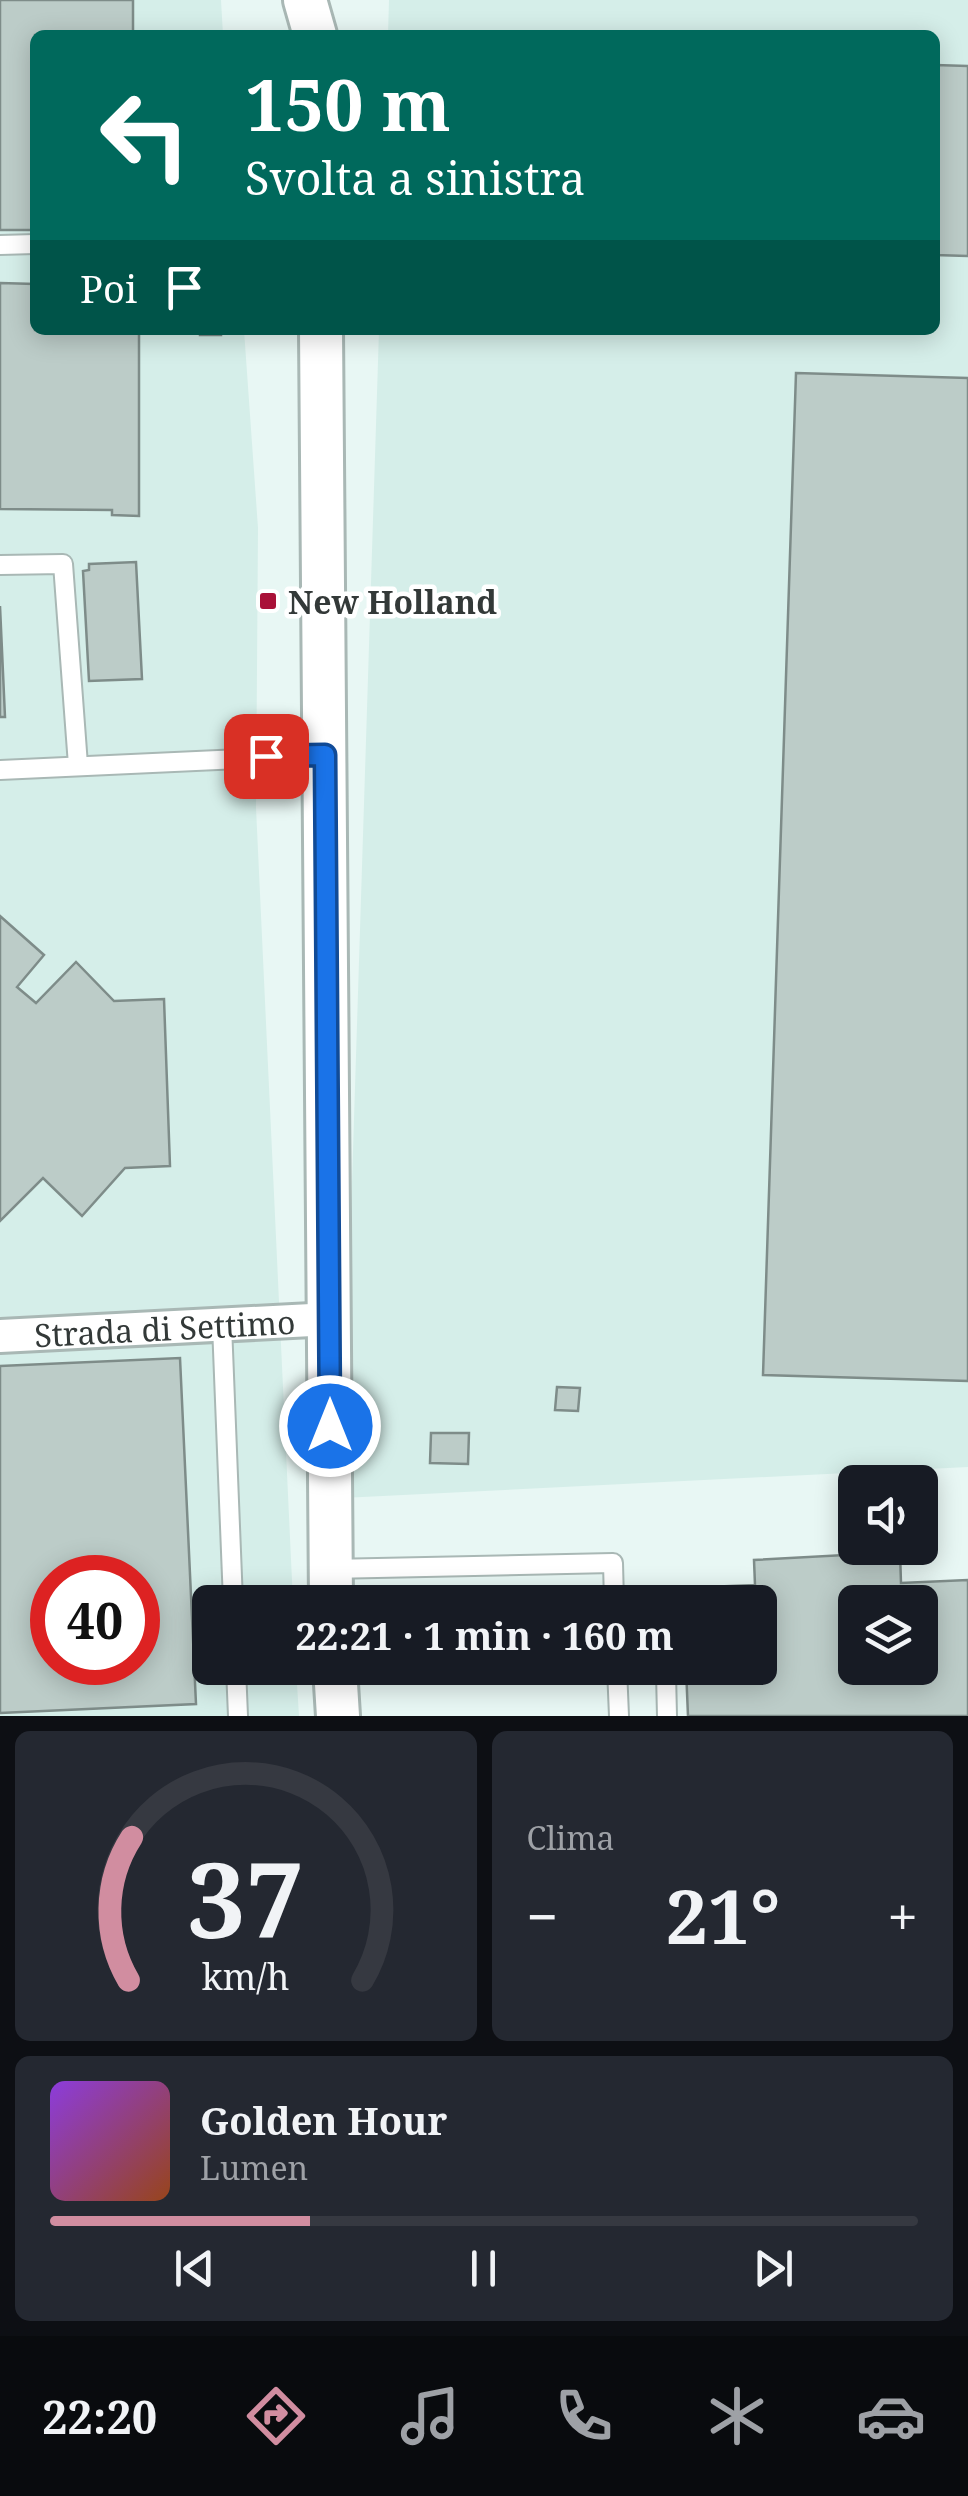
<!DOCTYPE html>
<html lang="it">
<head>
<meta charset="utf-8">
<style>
  :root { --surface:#171b24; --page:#242831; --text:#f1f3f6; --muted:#9ea1a6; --line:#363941; --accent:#d18da0 }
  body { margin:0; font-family:"Noto Serif",serif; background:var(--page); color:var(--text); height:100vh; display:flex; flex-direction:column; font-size:38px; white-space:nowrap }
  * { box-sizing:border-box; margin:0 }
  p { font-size:32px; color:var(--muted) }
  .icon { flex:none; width:55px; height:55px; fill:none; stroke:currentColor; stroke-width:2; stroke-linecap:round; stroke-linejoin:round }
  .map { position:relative; height:1716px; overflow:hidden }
  .side { display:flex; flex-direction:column; gap:15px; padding:15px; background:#0d0f14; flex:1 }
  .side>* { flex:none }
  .banner { position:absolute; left:30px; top:30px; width:910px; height:305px; border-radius:15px; box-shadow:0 5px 25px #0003; background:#00695c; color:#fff; overflow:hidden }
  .fabs { position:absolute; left:838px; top:1465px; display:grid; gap:20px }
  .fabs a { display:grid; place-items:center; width:100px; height:100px; border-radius:15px; background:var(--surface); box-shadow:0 5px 25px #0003; font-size:50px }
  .speed { position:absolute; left:30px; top:1555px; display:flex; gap:20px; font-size:50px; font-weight:700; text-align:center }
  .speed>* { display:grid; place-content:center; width:130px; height:130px; border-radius:50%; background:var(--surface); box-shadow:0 5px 25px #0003; line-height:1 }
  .speed .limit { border:15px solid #d22; background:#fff; color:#111 }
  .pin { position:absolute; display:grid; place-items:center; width:85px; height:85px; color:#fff; margin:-42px; border-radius:20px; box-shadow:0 5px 15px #0006 }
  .me { position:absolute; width:110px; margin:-55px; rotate:0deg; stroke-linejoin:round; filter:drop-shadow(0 0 8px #0008) }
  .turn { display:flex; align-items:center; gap:35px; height:210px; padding:0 50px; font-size:45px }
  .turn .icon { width:130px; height:130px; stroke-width:2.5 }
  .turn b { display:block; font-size:70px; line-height:85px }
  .then { display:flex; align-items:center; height:95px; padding:0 50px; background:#0003; gap:20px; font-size:38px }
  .big { font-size:75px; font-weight:700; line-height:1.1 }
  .side .widget { flex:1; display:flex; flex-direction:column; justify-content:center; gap:15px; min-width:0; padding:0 35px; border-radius:15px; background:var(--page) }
  .side .dial { align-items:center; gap:0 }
  .dial svg { height:260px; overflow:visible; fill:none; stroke:var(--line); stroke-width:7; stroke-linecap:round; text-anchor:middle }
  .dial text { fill:var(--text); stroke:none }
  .song { display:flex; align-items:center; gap:30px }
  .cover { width:120px; height:120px; border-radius:15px; background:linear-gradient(135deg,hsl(270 70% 55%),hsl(20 70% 35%)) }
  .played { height:10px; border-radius:5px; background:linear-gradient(90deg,var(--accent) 30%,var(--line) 30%) }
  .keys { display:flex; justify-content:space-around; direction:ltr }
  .heat { display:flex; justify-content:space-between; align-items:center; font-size:55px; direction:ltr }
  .side .tiles { flex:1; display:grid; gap:15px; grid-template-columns:1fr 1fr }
  .widget:last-child { grid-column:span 2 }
  .trip { position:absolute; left:192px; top:1585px; width:585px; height:100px; border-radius:15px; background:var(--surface); box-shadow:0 5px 25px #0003; font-weight:700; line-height:100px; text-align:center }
  .menu { display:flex; height:160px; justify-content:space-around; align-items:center; background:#090b0e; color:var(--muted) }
  .menu .icon { width:70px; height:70px }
  .menu .on { color:var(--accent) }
  .menu b { font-size:45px; color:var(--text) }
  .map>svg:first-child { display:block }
  .built { fill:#d5eee9; fill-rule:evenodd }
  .building { fill:#bcccc8; stroke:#7e8c89; stroke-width:2.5; fill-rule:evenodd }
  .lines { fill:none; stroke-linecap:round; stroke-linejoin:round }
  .service-casing { stroke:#a9b8b5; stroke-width:22 }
  .minor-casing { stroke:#a9b8b5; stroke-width:38 }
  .tertiary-casing { stroke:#a9b8b5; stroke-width:48 }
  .service { stroke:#fff; stroke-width:18 }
  .minor { stroke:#fff; stroke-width:32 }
  .tertiary { stroke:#fff; stroke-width:42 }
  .route-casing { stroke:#114b97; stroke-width:25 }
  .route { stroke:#1a73e8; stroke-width:18 }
  .poi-dot { fill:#a91138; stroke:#fff; stroke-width:4 }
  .labels { text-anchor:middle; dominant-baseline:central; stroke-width:9; stroke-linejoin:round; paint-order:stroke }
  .poi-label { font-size:32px; font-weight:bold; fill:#333938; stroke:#fff; text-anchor:start }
  .street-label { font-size:32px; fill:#333938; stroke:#fff }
</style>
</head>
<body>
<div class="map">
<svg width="968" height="1716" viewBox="0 0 968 1716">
  <rect width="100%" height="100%" fill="#e8f7f4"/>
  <!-- built -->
  <g class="built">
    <path d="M0,0H221L223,35H35V330H244L258,528L256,808L293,1602H210V1668H296L299,1716H0ZM52,1578H138V1662H52Z"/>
    <polygon points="389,0 968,0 968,1467 342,1498 379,330 935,330 935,35 388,35"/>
  </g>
  <!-- building -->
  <g class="building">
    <polygon points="0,0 133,0 133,35 35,35 35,230 0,230"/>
    <polygon points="935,65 968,66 968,256 935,255"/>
    <polygon points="0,283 35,284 35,330 139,330 139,516 112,515 112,510 0,509"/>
    <rect x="200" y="330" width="21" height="5"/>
    <polygon points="796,373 968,378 968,1381 763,1375"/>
    <polygon points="136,562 142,679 89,681 83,571 89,570 89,564"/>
    <polygon points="0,606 5,717 0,717"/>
    <polygon points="0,916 44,955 17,987 36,1003 76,962 114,1001 164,999 170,1166 125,1168 82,1216 43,1178 0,1221"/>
    <path d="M180,1358L196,1704L0,1713V1366ZM52,1578H138V1662H52Z"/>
    <polygon points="557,1387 580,1388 578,1411 555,1410"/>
    <polygon points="431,1433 469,1433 468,1464 430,1463"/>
    <path d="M900,1552L901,1583L968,1580V1716H688L686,1668H760V1602H683V1588L755,1585L754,1560ZM855,1602H920V1668H855Z"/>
  </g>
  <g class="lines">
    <defs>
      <g id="service">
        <polyline points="0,245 35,244"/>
        <polyline points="0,565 63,564 78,765"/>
        <polyline points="0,770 324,755"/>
        <polyline points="222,1325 233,1602"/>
        <polyline points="329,1569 613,1563 614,1602"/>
        <polyline points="236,1668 238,1716"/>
        <polyline points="617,1668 619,1716"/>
        <polyline points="660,1668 666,1673 667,1716"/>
      </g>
      <g id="minor">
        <path id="s1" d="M0,1336L331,1319"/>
      </g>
      <g id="tertiary">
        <polyline points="305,0 315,35"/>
        <polyline points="321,330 331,1602"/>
        <polyline points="335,1668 338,1716"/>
      </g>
    </defs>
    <!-- service casing -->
    <use href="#service" class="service-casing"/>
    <!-- minor casing -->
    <use href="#minor" class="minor-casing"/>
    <!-- tertiary casing -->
    <use href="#tertiary" class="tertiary-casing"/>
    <!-- service -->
    <use href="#service" class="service"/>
    <!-- minor -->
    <use href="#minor" class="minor"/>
    <!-- tertiary -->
    <use href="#tertiary" class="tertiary"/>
  </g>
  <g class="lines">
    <defs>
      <polyline id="route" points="266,756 325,755 330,1426"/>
    </defs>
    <!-- route casing -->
    <use href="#route" class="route-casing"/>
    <!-- route -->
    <use href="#route" class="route"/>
  </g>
  <!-- markers -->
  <rect class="poi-dot" x="258" y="591" width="20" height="20" rx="5"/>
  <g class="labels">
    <!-- poi labels -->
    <g class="poi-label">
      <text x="288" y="601">New Holland</text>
    </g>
    <!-- street labels -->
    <g class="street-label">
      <text stroke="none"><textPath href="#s1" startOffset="165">Strada di Settimo</textPath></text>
    </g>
  </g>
</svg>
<div class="fabs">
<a><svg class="icon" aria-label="sound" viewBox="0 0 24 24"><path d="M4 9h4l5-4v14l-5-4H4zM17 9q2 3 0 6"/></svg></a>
<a><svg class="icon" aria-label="layers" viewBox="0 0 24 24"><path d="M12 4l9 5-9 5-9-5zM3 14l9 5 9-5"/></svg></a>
</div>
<div class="speed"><div class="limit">40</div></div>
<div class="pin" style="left:266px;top:756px;background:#d93025"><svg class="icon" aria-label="arrive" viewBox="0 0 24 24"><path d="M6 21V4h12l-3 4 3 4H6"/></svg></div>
<svg class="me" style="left:330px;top:1426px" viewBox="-20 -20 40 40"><circle r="17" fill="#1a73e8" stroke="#fff" stroke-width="3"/><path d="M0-11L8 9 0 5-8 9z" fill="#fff"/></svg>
<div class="trip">22:21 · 1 min · 160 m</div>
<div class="banner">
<div class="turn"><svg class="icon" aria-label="left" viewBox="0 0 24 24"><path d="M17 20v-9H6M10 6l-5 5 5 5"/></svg><div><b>150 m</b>Svolta a sinistra</div></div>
<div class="then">Poi<svg class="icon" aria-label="arrive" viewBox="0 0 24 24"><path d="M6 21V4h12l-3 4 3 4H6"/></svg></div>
</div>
</div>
<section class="side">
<div class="tiles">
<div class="widget dial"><svg viewBox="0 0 100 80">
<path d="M14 69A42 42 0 1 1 86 69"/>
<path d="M14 69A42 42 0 0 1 15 25" stroke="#d18da0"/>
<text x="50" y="56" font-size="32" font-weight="700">37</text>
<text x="50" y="72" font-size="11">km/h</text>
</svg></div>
<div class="widget"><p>Clima</p>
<div class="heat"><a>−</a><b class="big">21°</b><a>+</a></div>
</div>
<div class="widget">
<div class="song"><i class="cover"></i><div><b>Golden Hour</b><p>Lumen</p></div></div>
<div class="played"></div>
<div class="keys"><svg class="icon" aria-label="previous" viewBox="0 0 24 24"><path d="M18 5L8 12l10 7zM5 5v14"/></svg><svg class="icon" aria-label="pause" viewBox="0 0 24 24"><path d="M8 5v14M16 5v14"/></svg><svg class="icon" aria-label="next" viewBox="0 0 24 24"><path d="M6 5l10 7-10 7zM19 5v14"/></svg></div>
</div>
</div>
</section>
<nav class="menu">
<b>22:20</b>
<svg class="icon on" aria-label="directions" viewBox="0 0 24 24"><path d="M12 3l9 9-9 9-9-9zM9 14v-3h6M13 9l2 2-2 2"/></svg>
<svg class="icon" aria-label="music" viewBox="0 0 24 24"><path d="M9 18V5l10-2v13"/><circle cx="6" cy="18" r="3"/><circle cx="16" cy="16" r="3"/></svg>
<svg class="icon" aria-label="phone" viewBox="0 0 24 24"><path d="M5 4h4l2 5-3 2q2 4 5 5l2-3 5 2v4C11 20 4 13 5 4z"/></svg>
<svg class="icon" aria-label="climate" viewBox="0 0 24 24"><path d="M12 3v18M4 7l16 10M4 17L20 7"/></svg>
<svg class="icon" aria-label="car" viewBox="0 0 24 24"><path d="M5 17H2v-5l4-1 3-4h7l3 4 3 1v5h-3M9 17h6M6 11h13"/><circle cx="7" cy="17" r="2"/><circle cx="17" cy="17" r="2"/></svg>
</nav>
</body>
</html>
